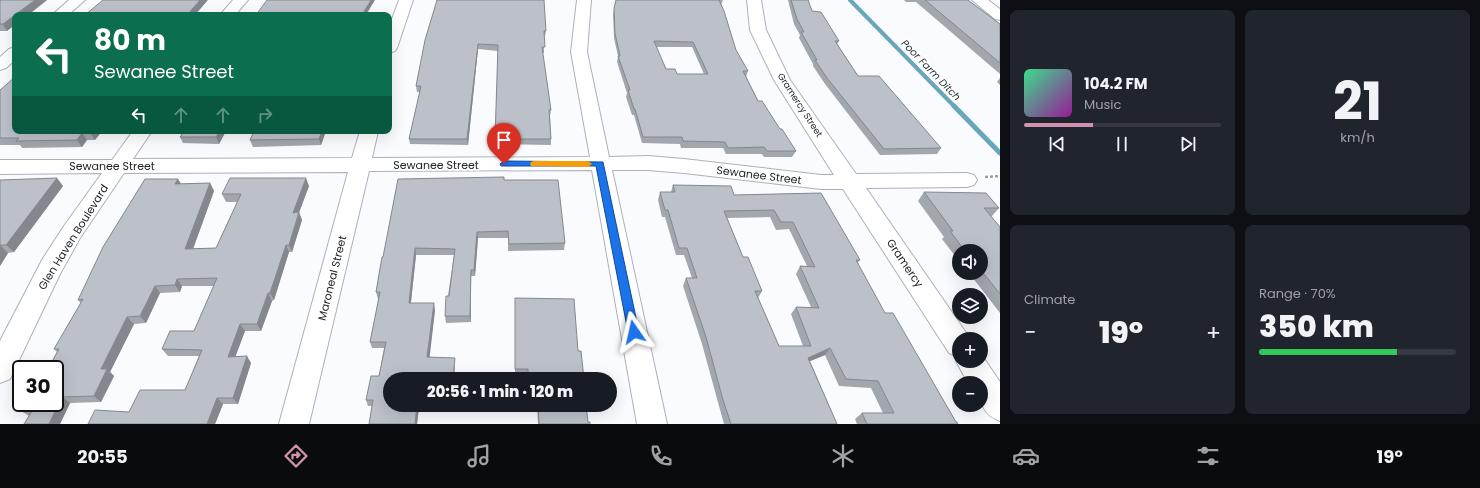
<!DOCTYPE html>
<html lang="en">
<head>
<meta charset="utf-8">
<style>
  :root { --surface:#171b24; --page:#20242c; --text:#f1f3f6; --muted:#9ea1a6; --line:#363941; --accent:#d192af }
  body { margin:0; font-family:Poppins,sans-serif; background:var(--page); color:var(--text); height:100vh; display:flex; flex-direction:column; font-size:15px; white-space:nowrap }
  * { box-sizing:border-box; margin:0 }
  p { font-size:13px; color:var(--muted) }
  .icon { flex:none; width:22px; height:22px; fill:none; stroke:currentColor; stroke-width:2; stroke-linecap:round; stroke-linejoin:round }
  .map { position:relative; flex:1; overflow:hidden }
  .sheet { display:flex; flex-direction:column; gap:10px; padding:10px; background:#0d0f14; width:480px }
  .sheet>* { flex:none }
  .top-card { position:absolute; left:12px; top:12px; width:380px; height:122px; border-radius:8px; box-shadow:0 4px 16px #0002; background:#0b6e4f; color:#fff; overflow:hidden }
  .tools { position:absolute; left:952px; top:244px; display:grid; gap:8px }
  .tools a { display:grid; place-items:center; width:36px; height:36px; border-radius:50%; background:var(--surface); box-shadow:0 4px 16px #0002; font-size:20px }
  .speed { position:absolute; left:12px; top:360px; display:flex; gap:8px; font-size:20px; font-weight:700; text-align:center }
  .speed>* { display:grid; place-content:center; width:52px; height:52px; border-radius:50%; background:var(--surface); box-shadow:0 4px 16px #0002; line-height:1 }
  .speed .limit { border:2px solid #111; border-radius:6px; background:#fff; color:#111 }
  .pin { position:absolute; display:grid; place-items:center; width:34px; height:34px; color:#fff; margin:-41px -17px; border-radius:50% 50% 50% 0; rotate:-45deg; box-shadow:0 0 4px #0007 }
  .pin .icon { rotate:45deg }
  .me { position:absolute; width:44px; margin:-22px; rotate:349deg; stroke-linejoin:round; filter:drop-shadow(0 0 3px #0008) }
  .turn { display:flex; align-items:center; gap:14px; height:84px; padding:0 16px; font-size:18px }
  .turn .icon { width:52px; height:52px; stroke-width:2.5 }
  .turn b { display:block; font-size:28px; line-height:34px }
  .lanes { display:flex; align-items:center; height:38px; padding:0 16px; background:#0003; justify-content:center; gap:20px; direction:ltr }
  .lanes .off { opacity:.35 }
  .big { font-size:30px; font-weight:800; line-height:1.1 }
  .sheet .tile { flex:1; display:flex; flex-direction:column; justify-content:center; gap:6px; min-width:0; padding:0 14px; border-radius:8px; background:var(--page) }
  .sheet .dial { align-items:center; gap:0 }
  .dial b { font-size:52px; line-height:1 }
  .song { display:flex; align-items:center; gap:12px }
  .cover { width:48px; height:48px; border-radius:6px; background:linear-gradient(135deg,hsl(150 70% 55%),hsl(300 70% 35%)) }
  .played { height:4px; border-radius:2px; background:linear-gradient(90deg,var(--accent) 35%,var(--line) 35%) }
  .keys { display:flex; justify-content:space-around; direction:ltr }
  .heat { display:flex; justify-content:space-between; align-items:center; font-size:22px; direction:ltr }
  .charge { height:6px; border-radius:3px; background:linear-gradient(90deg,#34c759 70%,var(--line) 0) }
  .sheet .tiles { flex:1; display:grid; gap:10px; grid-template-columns:repeat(2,1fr) }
  .trip { position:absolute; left:383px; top:372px; width:234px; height:40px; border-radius:20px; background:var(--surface); box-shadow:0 4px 16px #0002; font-weight:800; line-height:40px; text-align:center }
  .tab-bar { display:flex; height:64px; justify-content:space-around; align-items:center; background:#090b0e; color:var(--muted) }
  .tab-bar .icon { width:28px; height:28px }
  .tab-bar .selected { color:var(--accent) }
  .tab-bar b { font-size:18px; color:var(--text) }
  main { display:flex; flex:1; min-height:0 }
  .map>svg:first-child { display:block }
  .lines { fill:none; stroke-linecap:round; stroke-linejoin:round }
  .stream-far1 { stroke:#68a6b9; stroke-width:4 }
  .stream { stroke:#68a6b9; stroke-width:5 }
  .minor-casing { stroke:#acb1b9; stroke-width:2 }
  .path { stroke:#9d9fa2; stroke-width:2.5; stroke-dasharray:3 2; stroke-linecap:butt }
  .minor { fill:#fff; fill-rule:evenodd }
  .wall { fill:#a2a6ad; fill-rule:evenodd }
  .shaded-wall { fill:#84878d }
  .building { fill:#bcc1c9; stroke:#84878d; fill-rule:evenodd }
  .route { fill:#1a73e8; stroke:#114b97 }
  .slow { fill:#f59e0b }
  .labels { text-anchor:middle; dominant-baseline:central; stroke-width:3.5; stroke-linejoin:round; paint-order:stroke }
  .far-street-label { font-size:9px; fill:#212326; stroke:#fff }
  .far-water-label { font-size:10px; font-style:italic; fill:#1e3239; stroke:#fff }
  .street-label { font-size:11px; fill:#212326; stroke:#fff }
</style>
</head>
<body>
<main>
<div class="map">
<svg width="1000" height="424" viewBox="0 0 1000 424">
  <rect width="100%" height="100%" fill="#f9fbfe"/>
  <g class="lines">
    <!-- stream-far1 -->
    <polyline class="stream-far1" points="850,0 955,107"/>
    <!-- stream -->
    <polyline class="stream" points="954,106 1000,153"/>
    <defs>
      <g id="minor">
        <polygon points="69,0 85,0 68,15 52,15"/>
        <polygon points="233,0 248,0 235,15 220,15"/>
        <polygon points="399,0 413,0 397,48 395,51 389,53 389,27"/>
        <path d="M577,0H591L587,52L609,157L648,156L684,159L821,175H834L774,80L750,30L747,0H761L766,30L790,80L856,174L967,173L974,175L977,180L974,185L967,187L866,188L969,337L970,339H959V361H981V354L1000,382V421C980,413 981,402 981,383H968L956,361L958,357L949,353L843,189H821L684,173L648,170H612L667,424H637L592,170L369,171L309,424H279L348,172L124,173L80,238L60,274L10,379L0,383V341L42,260L64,226L102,173L0,174V160H112L133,131H152L133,159L352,158L360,131H378L372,158L590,157L571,52Z"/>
        <polygon points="972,0 988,0 1000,9 1000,20 995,19"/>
        <polygon points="15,47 15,60 6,68 0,70 0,57 9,49"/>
      </g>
    </defs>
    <!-- minor casing -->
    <use href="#minor" class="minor-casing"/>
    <!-- path -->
    <polyline class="path" points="985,177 1000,176"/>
    <!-- minor -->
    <use href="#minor" class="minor"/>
  </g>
  <!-- wall -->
  <g class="wall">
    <polygon points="0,0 47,0 28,15 15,15 7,31 0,31"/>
    <polygon points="437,0 546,31 545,36 544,36 544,53 542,53 551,110 550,116 551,139 551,145 495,144 498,51 478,49 468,145 410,144 409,139 420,92 417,92 416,86"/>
    <path d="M616,0H723L721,5L736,50L748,71L746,77L758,101L796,151L792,157H764L762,154H726L723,148H681L680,144L642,143L634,115H632L626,97L627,93L617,62L618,56L614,38L613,14ZM656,47H692L704,74H677L666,69Z"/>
    <polygon points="788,0 808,0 812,11 839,41 837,44 858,76 941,148 937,154 880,155 825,84 813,66 813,64 799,38 800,35 794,24"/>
    <polygon points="904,0 968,0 1000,24 1000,74 916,2 906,2"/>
    <polygon points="1000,78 1000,85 997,82"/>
    <polygon points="0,90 102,131 95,140 87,140 82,147 22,148 20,145 0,145"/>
    <polygon points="184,131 226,131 219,144 183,143 180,137"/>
    <polygon points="254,131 326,131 321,145 253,147 250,140"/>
    <polygon points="178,179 181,184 210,183 214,191 193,249 216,248 237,202 226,202 222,194 309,186 299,213 302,220 292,252 289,252 274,300 272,301 261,331 245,331 235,357 251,363 238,404 223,404 215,424 88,424 129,412 185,390 199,356 168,356 162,349 194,331 214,286 182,286 180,292 160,293 146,323 134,324 110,372 114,376 101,402 70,403 60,424 24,424 29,416 23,412 57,352 54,349 81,303 78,300"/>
    <polygon points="0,180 63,186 14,252 8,253 0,266"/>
    <polygon points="504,180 565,243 564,250 508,251 508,238 478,238 475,276 471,276 471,322 446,323 445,316 454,255 416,255 411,303 435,310 429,357 455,364 390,405 452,405 451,408 419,407 417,424 369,424 372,406 368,406 366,400 379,376 384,348 372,348 370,342 379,299 378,299 376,292 383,257"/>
    <path d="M673,185L734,195L821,193L860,260L857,263L885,313L956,422L958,424H857L855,419L862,413H883L871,388L839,386L825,355L810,361L837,424H724L719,406L702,344L683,286L686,278H692L684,255H676L665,217H662L658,200L660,192H671ZM770,217L776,230L789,229L807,266H800L796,274L811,307H796L791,314L803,346H779L758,298L762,291L743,257L727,218Z"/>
    <polygon points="924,192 999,208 992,216 991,216 1000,227 1000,313 969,273 981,273 981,251 959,251 959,261 942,239 944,237 918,201"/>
    <polygon points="515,306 578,351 584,379 527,379 527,376 515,376"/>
    <polygon points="537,405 586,405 588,422 590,424 538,424"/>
  </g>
  <!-- shaded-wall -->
  <g class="shaded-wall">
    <polygon points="35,0 47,0 28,15 16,15"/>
    <polygon points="200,0 208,0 195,15 187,15"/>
    <polygon points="371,0 375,0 366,15 362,15"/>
    <polygon points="15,15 15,25 7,31 3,24"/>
    <polygon points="478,44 478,49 468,145 467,139"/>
    <polygon points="92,131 102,131 95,140 90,133"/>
    <polygon points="220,131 226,131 219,144 216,137"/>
    <polygon points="322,131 326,131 321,145 319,139"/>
    <polygon points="82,133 87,140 82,147 77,140"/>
    <polygon points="57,178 63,186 14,252 6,245"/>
    <polygon points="306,178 309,186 296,220 293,213"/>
    <polygon points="178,179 182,186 175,184"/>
    <polygon points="210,183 214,191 190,257 185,249"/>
    <polygon points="299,212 302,220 292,252 289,245"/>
    <polygon points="477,232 478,238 475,276 474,270"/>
    <polygon points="286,245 289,252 274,300 270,293"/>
    <polygon points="0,246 0,245 8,253 0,266"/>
    <polygon points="415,248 416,255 410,309 409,303"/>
    <polygon points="471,270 471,322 470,316"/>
    <polygon points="177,279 182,286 180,292 175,285"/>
    <polygon points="155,286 160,293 146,323 140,316"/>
    <polygon points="268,293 272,301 261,331 257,324"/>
    <polygon points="434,303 435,310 429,363 427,357"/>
    <polygon points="127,317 134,324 110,372 114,376 101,402 94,396 101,369"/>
    <polygon points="240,324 245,331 233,363 228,357"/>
    <polygon points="830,348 825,355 803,364 808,358"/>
    <polygon points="247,356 251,363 238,404 233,398"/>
    <polygon points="455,358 455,364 454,379 453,379"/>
    <polygon points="62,397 70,403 60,424 49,424"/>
    <polygon points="217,398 223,404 215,424 207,424"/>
    <polygon points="417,405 418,405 419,407 417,424 415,424"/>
  </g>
  <!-- building -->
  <g class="building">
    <polygon points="0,0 35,0 3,24 0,24"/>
    <polygon points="103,0 200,0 187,15 85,15"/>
    <polygon points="267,0 371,0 362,15 256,15"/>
    <polygon points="437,0 544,0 546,31 544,31 545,47 542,47 551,110 549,110 551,139 495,139 498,45 478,44 467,139 409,139 421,86 416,86 425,40"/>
    <path d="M616,0H719L724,11L736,50L748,71H743L758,101H762L780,129H782L796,151H767L764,147L728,148L725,142L683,141L682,137H643L635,109H634L628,90H630L618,56H620L615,33L614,8ZM654,41L693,42L708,74H677L675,69H666Z"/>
    <polygon points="791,0 808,0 812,11 821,12 839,41 835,41 858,76 879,76 941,148 884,149 827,78 815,60 817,60 801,32 804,32 797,19"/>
    <polygon points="925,0 968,0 1000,24 1000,63"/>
    <polygon points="15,77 15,131 92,131 90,133 82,133 77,140 16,141 19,138 0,138 0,90"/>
    <polygon points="184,131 220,131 216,137 180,137"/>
    <polygon points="254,131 322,131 319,139 250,140"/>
    <polygon points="504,177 504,180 558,180 565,243 509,244 508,231 477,232 474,270 471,270 470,316 445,316 446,296 449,296 455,249 415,248 409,303 434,303 427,357 455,358 453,379 390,379 390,405 417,405 415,424 369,424 373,400 366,400 371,376 379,376 386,342 370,342 380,292 376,292 382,257 383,257 398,179"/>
    <polygon points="57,178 6,245 0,245 0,246 0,180"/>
    <polygon points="230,178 306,178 293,213 299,212 289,245 286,245 270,293 268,293 257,324 240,324 228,357 247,356 233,398 217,398 207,424 88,424 95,410 129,412 140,390 185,390 202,350 162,349 170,331 194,331 217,278 177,279 175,285 155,286 140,316 127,317 101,369 107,369 94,396 62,397 49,424 24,424 32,411 23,412 28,403 55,403 55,369 48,369 59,349 54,349 83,299 78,300 103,247 145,179 178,179 175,184 210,183 185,249 216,248 241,194 222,194"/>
    <path d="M673,185L731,186L734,195L821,193L860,260H856L885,313H893L956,422H957L958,424H867L862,413H894L878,381L846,379L830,348L808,358L837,424H731L723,400L706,337L686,278H697L687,248H679L668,210H665L660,192H675ZM774,210L781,222H793L815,267L800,266L819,308L796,307L811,346H779L755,291H762L748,257H743L724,211Z"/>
    <polygon points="924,192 986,193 999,208 984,208 1000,227 1000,294 981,270 981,251 965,251 950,231 953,231"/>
    <polygon points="515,298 574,299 578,351 581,351 584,379 528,379 528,369 515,369"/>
    <polygon points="538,405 586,405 588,422 590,422 590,424 539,424"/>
  </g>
  <!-- route -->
  <polygon class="route" points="504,161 603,162 639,332 637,335 634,337 630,335 628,332 596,166 501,166 500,164"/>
  <!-- slow -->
  <polygon class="slow" points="534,161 588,161 592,164 588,167 531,166 530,164 531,162"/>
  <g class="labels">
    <!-- far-street labels -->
    <g class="far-street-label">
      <text transform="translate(800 105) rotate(57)">Gramercy Street</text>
    </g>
    <!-- far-water labels -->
    <g class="far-water-label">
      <text transform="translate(931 70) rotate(46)">Poor Farm Ditch</text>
    </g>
    <!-- street labels -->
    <g class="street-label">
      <text x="436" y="165">Sewanee Street</text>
      <text x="112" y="166">Sewanee Street</text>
      <text transform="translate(759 175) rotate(7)">Sewanee Street</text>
      <text transform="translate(73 237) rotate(-58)">Glen Haven Boulevard</text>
      <text transform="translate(905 263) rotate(56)">Gramercy</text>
      <text transform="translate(332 278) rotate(-76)">Maroneal Street</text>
    </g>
  </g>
</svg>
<div class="tools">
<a><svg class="icon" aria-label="sound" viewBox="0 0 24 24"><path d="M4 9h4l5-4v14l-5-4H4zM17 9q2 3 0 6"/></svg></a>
<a><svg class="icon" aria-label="layers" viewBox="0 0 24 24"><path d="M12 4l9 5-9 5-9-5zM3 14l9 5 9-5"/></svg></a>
<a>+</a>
<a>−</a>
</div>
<div class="speed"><div class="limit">30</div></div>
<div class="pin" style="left:504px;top:164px;background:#d93025"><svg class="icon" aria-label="arrive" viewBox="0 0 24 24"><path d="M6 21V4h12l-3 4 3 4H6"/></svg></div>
<svg class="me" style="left:634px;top:332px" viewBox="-20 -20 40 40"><path d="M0-17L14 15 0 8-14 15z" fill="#1a73e8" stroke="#fff" stroke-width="4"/></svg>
<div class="trip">20:56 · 1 min · 120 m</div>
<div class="top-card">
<div class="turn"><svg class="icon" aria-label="left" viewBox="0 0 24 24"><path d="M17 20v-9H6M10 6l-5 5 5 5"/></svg><div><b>80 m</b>Sewanee Street</div></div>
<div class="lanes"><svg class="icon" aria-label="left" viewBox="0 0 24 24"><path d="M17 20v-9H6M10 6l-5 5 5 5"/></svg><svg class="icon off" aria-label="ahead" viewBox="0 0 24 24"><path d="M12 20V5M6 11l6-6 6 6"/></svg><svg class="icon off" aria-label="ahead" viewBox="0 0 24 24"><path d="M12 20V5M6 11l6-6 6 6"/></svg><svg class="icon off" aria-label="right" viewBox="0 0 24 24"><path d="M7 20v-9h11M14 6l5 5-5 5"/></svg></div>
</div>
</div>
<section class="sheet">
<div class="tiles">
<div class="tile">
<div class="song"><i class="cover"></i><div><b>104.2 FM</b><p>Music</p></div></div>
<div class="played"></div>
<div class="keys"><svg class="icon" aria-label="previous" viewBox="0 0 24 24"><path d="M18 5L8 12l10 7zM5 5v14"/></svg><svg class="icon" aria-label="pause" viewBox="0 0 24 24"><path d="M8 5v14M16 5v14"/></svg><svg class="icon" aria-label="next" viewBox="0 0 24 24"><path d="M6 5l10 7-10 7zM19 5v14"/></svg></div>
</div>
<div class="tile dial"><b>21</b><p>km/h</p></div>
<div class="tile"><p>Climate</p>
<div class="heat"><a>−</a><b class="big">19°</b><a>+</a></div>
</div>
<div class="tile"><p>Range · 70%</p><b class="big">350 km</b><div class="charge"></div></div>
</div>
</section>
</main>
<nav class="tab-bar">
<b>20:55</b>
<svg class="icon selected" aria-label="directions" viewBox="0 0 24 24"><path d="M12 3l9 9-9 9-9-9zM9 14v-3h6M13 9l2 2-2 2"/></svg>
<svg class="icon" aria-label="music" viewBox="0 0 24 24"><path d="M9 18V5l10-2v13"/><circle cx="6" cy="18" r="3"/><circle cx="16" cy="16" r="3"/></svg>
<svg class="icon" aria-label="phone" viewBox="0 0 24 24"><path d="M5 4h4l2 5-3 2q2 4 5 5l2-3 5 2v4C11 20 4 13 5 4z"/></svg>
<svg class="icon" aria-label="climate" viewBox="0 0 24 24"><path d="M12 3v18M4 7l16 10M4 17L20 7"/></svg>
<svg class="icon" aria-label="car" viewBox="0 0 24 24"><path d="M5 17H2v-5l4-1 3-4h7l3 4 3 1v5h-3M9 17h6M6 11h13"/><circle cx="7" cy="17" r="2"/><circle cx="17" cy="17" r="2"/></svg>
<svg class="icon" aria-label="filters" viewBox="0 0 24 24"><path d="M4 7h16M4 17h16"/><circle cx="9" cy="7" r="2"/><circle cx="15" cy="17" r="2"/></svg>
<b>19°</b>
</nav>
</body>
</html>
